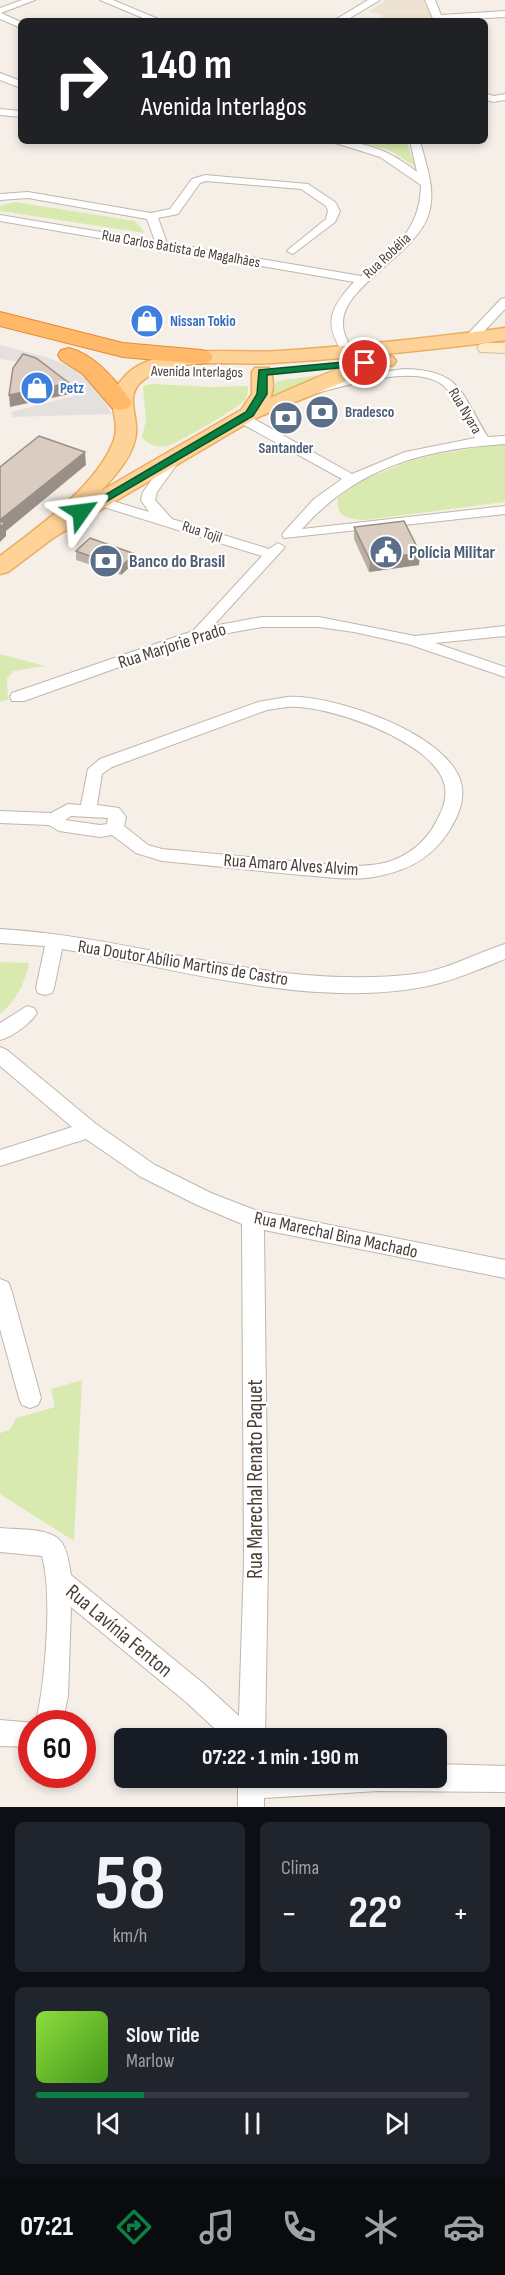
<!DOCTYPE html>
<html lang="pt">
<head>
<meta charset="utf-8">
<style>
  :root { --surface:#171b24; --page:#20242c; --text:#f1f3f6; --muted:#9ea1a6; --line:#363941; --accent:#0b8043 }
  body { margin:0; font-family:"Sofia Sans Condensed",sans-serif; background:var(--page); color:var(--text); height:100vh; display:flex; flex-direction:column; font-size:22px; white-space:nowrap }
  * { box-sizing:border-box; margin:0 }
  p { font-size:20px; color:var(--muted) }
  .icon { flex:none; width:33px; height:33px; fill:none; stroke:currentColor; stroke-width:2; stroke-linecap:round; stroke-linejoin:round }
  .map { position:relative; height:1807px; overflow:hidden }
  .panel { display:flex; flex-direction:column; gap:15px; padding:15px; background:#0d0f14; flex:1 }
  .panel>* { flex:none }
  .top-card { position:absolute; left:18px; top:18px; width:470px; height:126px; border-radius:9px; box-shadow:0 3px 9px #0003; background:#202124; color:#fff; overflow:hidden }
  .speed { position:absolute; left:18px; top:1710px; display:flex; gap:12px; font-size:30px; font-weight:700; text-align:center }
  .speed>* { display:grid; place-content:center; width:78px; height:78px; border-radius:50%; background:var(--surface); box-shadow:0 3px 9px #0003; line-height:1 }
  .speed .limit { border:9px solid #d22; background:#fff; color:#111 }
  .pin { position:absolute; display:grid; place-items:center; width:51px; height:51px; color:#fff; margin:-26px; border:3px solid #fff; border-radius:50%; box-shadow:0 2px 6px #0007 }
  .me { position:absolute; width:66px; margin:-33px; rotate:59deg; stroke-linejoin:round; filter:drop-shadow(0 0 4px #0008) }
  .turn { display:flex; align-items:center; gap:21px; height:126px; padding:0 24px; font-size:27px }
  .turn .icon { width:78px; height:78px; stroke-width:2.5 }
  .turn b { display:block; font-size:42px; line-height:51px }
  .big { font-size:45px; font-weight:700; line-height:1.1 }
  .panel .tile { flex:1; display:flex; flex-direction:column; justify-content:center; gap:9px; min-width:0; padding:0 21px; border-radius:9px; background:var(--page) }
  .panel .dial { align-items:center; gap:0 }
  .dial b { font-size:78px; line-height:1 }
  .song { display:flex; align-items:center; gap:18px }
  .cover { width:72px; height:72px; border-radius:9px; background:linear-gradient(135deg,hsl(90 70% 55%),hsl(100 70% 35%)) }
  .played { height:6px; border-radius:3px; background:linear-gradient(90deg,var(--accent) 25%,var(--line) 25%) }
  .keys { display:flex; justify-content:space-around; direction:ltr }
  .heat { display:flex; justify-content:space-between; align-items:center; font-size:33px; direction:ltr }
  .panel .tiles { flex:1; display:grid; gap:15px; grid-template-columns:1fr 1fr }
  .tile:last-child { grid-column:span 2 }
  .trip { position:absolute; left:114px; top:1728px; width:333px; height:60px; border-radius:9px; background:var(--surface); box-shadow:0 3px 9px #0003; font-weight:700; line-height:60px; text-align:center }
  .tab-bar { display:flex; height:96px; justify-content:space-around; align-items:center; background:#090b0e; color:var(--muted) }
  .tab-bar .icon { width:42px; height:42px }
  .tab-bar .on { color:var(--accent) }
  .tab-bar b { font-size:27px; color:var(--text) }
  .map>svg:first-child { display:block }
  .education { fill:#eee2d2 }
  .green { fill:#d8eab0 }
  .parking { fill:#e3e0dd }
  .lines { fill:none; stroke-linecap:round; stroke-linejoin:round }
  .street-casing { stroke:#c1b6aa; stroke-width:2 }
  .secondary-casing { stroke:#d6bd97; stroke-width:2 }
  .primary-casing { stroke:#e9ae62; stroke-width:3 }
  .highway-casing { stroke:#e48b33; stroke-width:2 }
  .street { fill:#fff; fill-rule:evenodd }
  .secondary { fill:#ffeac8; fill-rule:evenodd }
  .primary { fill:#ffd397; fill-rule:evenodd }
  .highway { fill:#ffb969; fill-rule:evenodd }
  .wall { fill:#bbafa5 }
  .shaded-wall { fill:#998f86 }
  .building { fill:#daccc0; stroke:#998f86; stroke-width:1.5 }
  .route { fill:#0b8043; stroke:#07532c; stroke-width:1.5 }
  .labels { text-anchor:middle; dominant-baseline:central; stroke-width:4.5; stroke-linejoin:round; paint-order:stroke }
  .far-street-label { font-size:15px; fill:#493f36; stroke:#fff }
  .far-shop-label { font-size:15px; font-weight:bold; fill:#366cbe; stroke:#fff; text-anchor:start }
  .far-service-label { font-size:15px; font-weight:bold; fill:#4e5e75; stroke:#fff; text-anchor:start }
  .service-label { font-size:18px; font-weight:bold; fill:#4e5e75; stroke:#fff; text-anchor:start }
  .street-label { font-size:18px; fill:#493f36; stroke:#fff }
  .near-street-label { font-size:21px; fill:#493f36; stroke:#fff }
</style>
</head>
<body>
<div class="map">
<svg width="505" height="1807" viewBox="0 0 505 1807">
  <rect width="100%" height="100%" fill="#f5efe8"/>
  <!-- education -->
  <polygon class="education" points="386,0 423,0 433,21 379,21 384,15 369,12"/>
  <!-- green -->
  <g class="green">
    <polygon points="356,141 406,141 416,167 389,150"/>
    <polygon points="15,202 135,221 145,233 0,211 0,206"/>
    <polygon points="328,374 275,397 270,396 277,381"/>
    <path d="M154,384L211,387L248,386C248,391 248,395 245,400C239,407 177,444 167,446C157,448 148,445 142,437L146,420L143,388L145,385Z"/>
    <path d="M505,443V502L365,520C349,519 335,518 338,498L358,482L405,463L432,455Z"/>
    <polygon points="0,654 45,666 14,671 7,678 8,699 0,702"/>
    <path d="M0,962L29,963C25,983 16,1001 0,1014Z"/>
    <polygon points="82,1380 74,1541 0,1494 0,1433 10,1430 16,1418 55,1407 51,1389"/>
  </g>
  <!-- parking -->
  <polygon class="parking" points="0,345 46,357 76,369 89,379 112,414 12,417 11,412 77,395 42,370 21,362 0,359"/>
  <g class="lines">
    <defs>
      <g id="street">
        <polygon points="22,0 35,0 1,13 21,22 21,28 0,19 0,8"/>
        <polygon points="100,0 113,0 163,21 150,21"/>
        <polygon points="368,0 380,0 345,21 333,21"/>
        <polygon points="425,0 435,0 441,15 505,11 505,17 434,21"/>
        <polygon points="0,73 21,81 21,88 0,80"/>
        <polygon points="484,93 494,96 505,94 505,100 493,102 484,99"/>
        <polygon points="0,109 21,111 21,117 0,115"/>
        <path d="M329,141C365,141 389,150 417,172L410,141H420C426,165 436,189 429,213C417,255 341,286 343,324C343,335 349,344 355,353L349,357L345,356C323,324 329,309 354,282L0,221V215L155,241L147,219L28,198L0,200V194L28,192L151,213L170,209L192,179L205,175L308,184L335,202L340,211L335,222L293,254L287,251L289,249L326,219L328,211L326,206L301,189L206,181L200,183L178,214L158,218L167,243L361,276C393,248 420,232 421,185L380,157Z"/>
        <polygon points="505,298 505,309 474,342 466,342 464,339 466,336 501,299"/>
        <path d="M404,369C462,370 461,394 488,437L505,436V444C425,449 357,467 302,529L505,506V514L284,538L282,535L284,532L314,499L342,479L237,421L235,418L237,415H247L352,474L405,452L475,438C466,422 458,399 444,386C415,362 345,387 312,394L306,390L307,387L363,375Z"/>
        <polygon points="176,452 183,456 157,492 155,500 172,519 269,549 278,543 285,547 213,626 262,617 319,617 415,636 505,626 505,636 435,643 505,667 505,677 408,644 354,632 319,627 262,627 201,638 24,701 12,701 10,697 12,693 193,631 262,556 94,504 92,501 99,497 149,512 141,500 143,492 171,453"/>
        <path d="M287,697C332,694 456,735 462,788C464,804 457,818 449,831C433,856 411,869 383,875C357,882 329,877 302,875C255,871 209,865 162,861L136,853L112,835L100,837L59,831L49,825L0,823V811L51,813L68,804L81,805L88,769L100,759L258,702ZM287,707C327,704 438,742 445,787C447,800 442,811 436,822C426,842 406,858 384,863C357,869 330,864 303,862C256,858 209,853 162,849L148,845L124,826L126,817L119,808L97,805L102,774L112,767L267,710ZM71,816L108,818L107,824L100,825L65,820Z"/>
        <path d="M0,929C139,937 273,991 415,974C447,970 474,954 505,944V959C480,969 455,980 428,986C314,1010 176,968 62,949L54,988L52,993L45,995L38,993L36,988L45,946L0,943Z"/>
        <path d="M27,1006L34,1008L37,1013C30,1024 12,1037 0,1040V1023Z"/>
        <path d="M0,1047L7,1050L96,1124L155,1165L211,1193L255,1210L505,1260V1278L264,1230L268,1562L265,1738H225L186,1702L71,1607L68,1696L62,1724H32V1747L0,1746V1720L36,1723C45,1681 53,1596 42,1556L0,1552V1528C17,1530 52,1527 62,1543C68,1552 69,1565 71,1575L204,1684L239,1716L244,1562L242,1224L197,1205L141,1177L86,1139L0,1166V1150L72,1127L0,1066Z"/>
        <polygon points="0,1279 8,1282 11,1289 41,1398 38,1405 30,1408 22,1405 19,1398 0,1329"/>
        <polygon points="436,1764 505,1766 505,1792 378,1791 264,1798 264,1807 238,1807 238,1778 436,1778"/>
      </g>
      <polygon id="secondary" points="486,343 505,343 505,353 480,352 477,348 480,344"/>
      <path id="primary" d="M505,328V340L477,344C409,352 340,359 272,363C238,365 204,360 171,367C159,369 147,376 139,384C126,399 138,416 136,433C135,454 115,476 101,491L241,410L252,394V372L255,368H269C274,375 274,391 270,398C295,388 369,351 393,357L396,361L393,365L368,372L256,418L53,538L8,572L0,574V556C37,528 98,485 114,440C122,415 100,403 125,376C136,364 154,358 169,355C205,348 242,353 279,351C354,346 430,338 505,328Z"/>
      <g id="highway">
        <polygon points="0,312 123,343 201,350 209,352 213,357 209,362 201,364 123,357 0,326"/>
        <path d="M69,348C96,355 117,381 132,403L128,408L120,410L112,408L83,374L61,360L58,355L61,350Z"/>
      </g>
    </defs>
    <!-- street casing -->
    <use href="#street" class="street-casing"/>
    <!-- secondary casing -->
    <use href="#secondary" class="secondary-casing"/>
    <!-- primary casing -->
    <use href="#primary" class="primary-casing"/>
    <!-- highway casing -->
    <use href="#highway" class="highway-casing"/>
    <!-- street -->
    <use href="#street" class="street"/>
    <!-- secondary -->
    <use href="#secondary" class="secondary"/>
    <!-- primary -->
    <use href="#primary" class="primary"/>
    <!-- highway -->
    <use href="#highway" class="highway"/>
  </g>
  <!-- wall -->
  <g class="wall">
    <polygon points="354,527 419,565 369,572 354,539"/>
    <polygon points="76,551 135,562 121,575 76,560"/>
  </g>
  <!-- shaded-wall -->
  <g class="shaded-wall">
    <polygon points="69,383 70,394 10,407 9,395"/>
    <polygon points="85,452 86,465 6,531 6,536 0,542 0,520"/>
    <polygon points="420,553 419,565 369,572 370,560"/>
    <polygon points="135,554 135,562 121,575 120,567"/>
  </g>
  <!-- building -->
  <g class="building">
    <polygon points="23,354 36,358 69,383 9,395 13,368"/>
    <polygon points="39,436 85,452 0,520 0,467"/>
    <polygon points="0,521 5,523 0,527"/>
    <polygon points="404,521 420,553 370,560 354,527"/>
    <polygon points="90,538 135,554 120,567 76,551"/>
  </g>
  <!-- route -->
  <polygon class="route" points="365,360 370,363 368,365 267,375 267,394 253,416 85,514 81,515 76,512 246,412 257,394 259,370"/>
  <!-- icons -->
  <defs>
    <symbol id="shop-disc" viewBox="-11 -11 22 22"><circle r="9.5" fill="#3f7fe0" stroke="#fff"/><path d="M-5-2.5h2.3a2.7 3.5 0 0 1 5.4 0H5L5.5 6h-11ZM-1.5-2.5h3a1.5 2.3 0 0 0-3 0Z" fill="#fff"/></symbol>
    <symbol id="bank-disc" viewBox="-11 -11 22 22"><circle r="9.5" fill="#5c6f8a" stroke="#fff"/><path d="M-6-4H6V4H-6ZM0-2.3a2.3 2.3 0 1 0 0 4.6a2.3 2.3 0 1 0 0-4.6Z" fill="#fff"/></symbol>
    <symbol id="civic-disc" viewBox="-11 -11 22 22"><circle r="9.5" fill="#5c6f8a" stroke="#fff"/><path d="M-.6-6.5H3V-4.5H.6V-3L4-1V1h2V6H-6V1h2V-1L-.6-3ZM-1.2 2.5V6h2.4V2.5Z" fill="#fff"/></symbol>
  </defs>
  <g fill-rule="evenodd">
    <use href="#shop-disc" x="128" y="302" width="38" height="38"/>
    <use href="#shop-disc" x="18" y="369" width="38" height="38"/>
    <use href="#bank-disc" x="303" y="393" width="38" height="38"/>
    <use href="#bank-disc" x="267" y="399" width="38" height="38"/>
    <use href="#civic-disc" x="367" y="533" width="38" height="38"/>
    <use href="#bank-disc" x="87" y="542" width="38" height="38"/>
  </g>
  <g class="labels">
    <!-- far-street labels -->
    <g class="far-street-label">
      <text transform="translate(181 249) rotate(10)">Rua Carlos Batista de Magalhães</text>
      <text transform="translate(387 256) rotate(-43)">Rua Robélia</text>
      <text transform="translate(197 372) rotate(1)">Avenida Interlagos</text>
      <text transform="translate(465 411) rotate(59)">Rua Nyara</text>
      <text transform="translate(202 532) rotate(18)">Rua Tojil</text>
    </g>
    <!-- far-shop labels -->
    <g class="far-shop-label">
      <text x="170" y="321">Nissan Tokio</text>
      <text x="60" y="388">Petz</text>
    </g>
    <!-- far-service labels -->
    <g class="far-service-label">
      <text x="345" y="412">Bradesco</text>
      <text x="286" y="448" text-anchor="middle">Santander</text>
    </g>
    <!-- service labels -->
    <g class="service-label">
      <text x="409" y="552">Polícia Militar</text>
      <text x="129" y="561">Banco do Brasil</text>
    </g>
    <!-- street labels -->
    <g class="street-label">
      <text transform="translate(172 646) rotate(-18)">Rua Marjorie Prado</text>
      <text transform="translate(291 865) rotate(4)">Rua Amaro Alves Alvim</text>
      <text transform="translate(183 963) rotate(9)">Rua Doutor Abílio Martins de Castro</text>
      <text transform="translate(336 1235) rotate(12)">Rua Marechal Bina Machado</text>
    </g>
    <!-- near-street labels -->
    <g class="near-street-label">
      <text transform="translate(255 1479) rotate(-90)">Rua Marechal Renato Paquet</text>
      <text transform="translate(119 1631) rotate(40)">Rua Lavínia Fenton</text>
    </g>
  </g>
</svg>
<div class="speed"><div class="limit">60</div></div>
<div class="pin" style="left:365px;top:363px;background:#d93025"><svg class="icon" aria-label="arrive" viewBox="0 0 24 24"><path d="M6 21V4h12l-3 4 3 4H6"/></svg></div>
<svg class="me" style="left:81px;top:512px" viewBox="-20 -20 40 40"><path d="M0-17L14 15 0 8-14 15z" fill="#0b8043" stroke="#fff" stroke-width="4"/></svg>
<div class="trip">07:22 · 1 min · 190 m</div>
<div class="top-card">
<div class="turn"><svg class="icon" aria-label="right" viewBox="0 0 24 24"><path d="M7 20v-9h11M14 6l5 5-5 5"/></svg><div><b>140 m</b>Avenida Interlagos</div></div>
</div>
</div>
<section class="panel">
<div class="tiles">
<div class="tile dial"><b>58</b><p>km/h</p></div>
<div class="tile"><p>Clima</p>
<div class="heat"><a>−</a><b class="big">22°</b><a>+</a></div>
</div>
<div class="tile">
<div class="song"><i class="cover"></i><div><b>Slow Tide</b><p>Marlow</p></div></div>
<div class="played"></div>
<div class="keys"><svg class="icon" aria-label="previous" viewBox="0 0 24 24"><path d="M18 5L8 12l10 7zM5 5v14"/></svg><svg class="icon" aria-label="pause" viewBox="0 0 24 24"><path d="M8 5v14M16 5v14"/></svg><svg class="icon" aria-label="next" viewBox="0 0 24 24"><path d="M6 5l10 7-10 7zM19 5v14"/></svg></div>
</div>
</div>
</section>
<nav class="tab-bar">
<b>07:21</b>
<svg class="icon on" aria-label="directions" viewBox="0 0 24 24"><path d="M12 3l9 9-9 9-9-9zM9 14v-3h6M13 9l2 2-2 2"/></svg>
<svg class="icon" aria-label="music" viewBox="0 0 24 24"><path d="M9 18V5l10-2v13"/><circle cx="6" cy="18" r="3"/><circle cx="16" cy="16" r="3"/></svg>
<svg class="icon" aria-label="phone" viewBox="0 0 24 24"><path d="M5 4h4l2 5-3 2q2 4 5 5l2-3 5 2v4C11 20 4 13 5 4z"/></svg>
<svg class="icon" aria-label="climate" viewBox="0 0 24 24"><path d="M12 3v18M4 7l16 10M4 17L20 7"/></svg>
<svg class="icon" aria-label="car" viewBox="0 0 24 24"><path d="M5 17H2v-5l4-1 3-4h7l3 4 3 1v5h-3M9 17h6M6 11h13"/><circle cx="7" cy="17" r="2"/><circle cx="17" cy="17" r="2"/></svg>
</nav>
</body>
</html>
